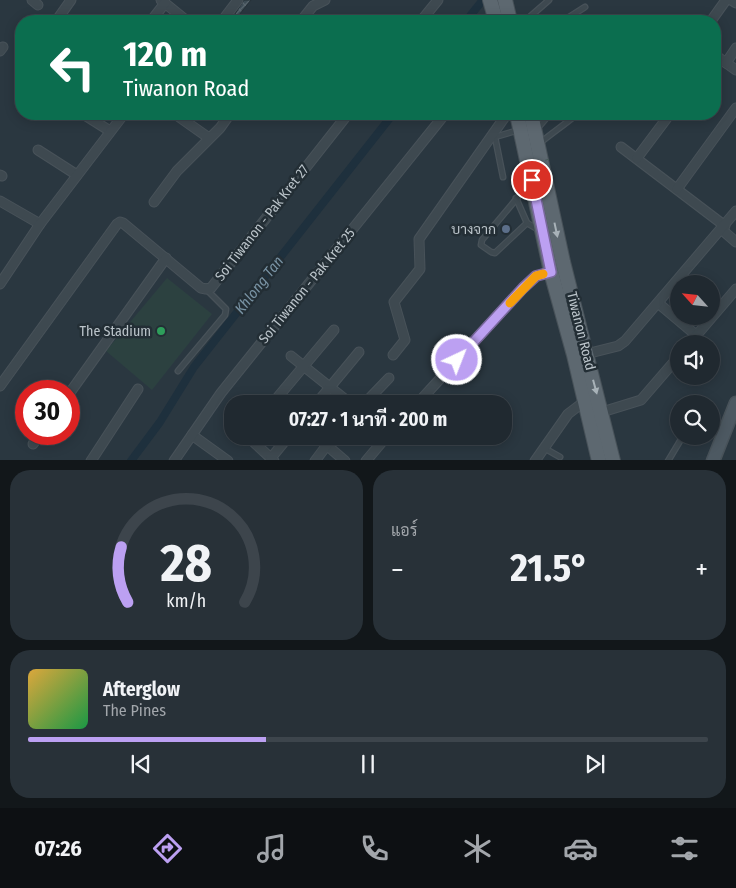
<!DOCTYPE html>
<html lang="th">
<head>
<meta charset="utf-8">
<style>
  :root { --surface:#202930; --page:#283138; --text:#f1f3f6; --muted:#a2a6ab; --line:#3d454c; --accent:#bca0f2 }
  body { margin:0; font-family:"Fira Sans Condensed",Sarabun,sans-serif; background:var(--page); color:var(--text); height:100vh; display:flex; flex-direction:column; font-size:19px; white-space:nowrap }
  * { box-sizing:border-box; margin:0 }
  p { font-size:16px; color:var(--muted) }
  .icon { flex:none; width:28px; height:28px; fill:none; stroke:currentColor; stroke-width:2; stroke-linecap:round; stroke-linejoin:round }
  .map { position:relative; height:460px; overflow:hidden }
  .side { display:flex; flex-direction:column; gap:10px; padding:10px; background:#12171a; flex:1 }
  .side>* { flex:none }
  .hud { position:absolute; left:15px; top:15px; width:706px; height:105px; border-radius:20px; box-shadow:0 2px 12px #0003,0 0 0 1px var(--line); background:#0b6e4f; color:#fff; overflow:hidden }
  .needle { width:32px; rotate:297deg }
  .tools { position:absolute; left:670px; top:275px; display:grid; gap:10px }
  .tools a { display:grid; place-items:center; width:50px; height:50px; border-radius:50%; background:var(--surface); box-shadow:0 2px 12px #0003,0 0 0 1px var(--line); font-size:25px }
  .speed { position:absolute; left:15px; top:380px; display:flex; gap:10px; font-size:25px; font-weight:700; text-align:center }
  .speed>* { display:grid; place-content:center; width:65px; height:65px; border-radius:50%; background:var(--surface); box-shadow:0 2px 12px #0003,0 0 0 1px var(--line); line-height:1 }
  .speed .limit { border:8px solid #d22; background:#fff; color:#111 }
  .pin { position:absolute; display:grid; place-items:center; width:42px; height:42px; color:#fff; margin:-21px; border:2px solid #fff; border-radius:50%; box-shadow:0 1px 5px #0007 }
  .me { position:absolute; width:55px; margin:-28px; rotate:43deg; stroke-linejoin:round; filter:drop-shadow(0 0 4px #0008) }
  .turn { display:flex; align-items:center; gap:18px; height:105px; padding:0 25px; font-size:22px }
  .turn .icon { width:65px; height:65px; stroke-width:2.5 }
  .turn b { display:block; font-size:35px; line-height:42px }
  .big { font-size:38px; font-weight:700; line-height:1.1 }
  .side .widget { flex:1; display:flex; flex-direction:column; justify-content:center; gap:8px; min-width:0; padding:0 18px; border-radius:20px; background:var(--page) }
  .side .dial { align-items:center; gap:0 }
  .dial svg { height:130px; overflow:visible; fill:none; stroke:var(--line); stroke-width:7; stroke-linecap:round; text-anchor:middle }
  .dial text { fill:var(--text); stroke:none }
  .song { display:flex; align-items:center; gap:15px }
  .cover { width:60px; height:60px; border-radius:8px; background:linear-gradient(135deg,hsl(40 70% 55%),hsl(140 70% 35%)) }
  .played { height:5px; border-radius:2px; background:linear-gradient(90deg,var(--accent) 35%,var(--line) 35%) }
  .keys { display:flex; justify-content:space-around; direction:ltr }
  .heat { display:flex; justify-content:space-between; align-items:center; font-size:28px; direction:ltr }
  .side .tiles { flex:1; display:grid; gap:10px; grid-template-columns:1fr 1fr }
  .widget:last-child { grid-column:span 2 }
  .trip { position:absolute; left:224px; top:395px; width:288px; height:50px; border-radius:20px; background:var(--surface); box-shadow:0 2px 12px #0003,0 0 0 1px var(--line); font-weight:700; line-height:50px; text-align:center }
  .menu { display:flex; height:80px; justify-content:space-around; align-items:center; background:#0d1013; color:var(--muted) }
  .menu .icon { width:35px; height:35px }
  .menu .on { color:var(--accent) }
  .menu b { font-size:22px; color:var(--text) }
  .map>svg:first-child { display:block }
  .pitch { fill:#2c4140 }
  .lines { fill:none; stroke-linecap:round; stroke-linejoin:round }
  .canal { stroke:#1e303d; stroke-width:8 }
  .building { fill:url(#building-cross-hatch); stroke:#253037 }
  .lane-casing { stroke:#485259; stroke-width:7 }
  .street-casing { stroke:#485259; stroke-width:11 }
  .secondary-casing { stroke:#485259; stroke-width:15 }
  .primary-casing { stroke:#485259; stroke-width:16 }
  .lane { stroke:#3e4950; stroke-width:4.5 }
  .street { stroke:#3e4950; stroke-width:9 }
  .secondary { stroke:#4d5962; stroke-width:12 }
  .primary { stroke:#5d6870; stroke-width:14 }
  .path-bridge { stroke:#465957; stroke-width:1; stroke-dasharray:4 4; stroke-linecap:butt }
  .oneway { fill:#a8b2b8 }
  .route-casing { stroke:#7a689d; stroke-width:12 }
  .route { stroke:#bca0f2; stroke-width:9 }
  .slow { stroke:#f59e0b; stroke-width:9 }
  .service-dot { fill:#5c6f8a; stroke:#232e35; stroke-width:2 }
  .leisure-dot { fill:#2e9e5b; stroke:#232e35; stroke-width:2 }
  .labels { text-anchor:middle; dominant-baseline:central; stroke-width:5; stroke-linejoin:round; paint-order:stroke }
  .street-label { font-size:14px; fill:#bbc4ca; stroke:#232e35 }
  .poi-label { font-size:14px; fill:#bbc4ca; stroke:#232e35; text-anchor:end }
  .water-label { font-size:15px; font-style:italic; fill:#7993a4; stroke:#232e35 }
</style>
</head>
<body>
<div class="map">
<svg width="736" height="461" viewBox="0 0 736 461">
  <defs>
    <pattern id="building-cross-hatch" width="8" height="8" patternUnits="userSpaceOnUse" patternTransform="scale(1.25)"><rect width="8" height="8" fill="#3d4c55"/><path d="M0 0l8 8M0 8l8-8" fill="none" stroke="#57646c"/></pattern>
  </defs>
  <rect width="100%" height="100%" fill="#2a3740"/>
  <!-- pitch -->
  <polygon class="pitch" points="167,278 212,314 152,390 106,351"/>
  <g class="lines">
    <!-- canal -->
    <g class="canal">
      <polyline points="466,21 482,1"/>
      <polyline points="131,461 160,422 194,367 393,114"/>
    </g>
  </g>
  <!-- building -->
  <polygon class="building" points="244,0 251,0 235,20 233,17"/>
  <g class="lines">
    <defs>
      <g id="lane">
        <polyline points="525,21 549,0"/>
        <polyline points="563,21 585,7"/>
        <polyline points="630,21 632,19"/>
        <polyline points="537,129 550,114"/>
        <path d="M540,143C552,133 564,125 576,115"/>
        <polyline points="503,177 495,137 519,130"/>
        <polyline points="529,184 482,240 481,245 491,252 495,253 527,223 539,230"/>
        <polyline points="516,198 527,223"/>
        <polyline points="178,371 225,315 226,309 206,289"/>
        <polyline points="677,413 679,414"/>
        <polyline points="711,430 721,435"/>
        <polyline points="544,448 560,457"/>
        <polyline points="668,461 683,436"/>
      </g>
      <g id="street">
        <polyline points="32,0 38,5"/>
        <polyline points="161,0 187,21"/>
        <polyline points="731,0 736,3"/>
        <polyline points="59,21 59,17 71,0"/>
        <polyline points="151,21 165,3"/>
        <polyline points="222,21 238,0"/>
        <polyline points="301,21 313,6 325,0"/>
        <polyline points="421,21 438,0"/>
        <polyline points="711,21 726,0"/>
        <polyline points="0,51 3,47"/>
        <polyline points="715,55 736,70"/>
        <polyline points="726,63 736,48"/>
        <polyline points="83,114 110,131"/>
        <polyline points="175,114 209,138"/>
        <polyline points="621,147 725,226"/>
        <polyline points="38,150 77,175"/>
        <polyline points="637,158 670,114"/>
        <polyline points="0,175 2,176"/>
        <polyline points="677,189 736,108"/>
        <polyline points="0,201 40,224"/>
        <polyline points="154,202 177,171 220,128 230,114"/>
        <polyline points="721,229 736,242"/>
        <polyline points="0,284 40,224 124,114"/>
        <polyline points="658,303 696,335"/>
        <polyline points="689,344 736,289"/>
        <polyline points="586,354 618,346 625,341 736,211"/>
        <polyline points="393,355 405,340 394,302 420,269 419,239 507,114"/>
        <polyline points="291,356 351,404"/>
        <polyline points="0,386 117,224 120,222 123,223 201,288 206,289 211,288 348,114"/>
        <polyline points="69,394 166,258"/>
        <polyline points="272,404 334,330"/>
        <polyline points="316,404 359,352"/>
        <polyline points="364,404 389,378"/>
        <polyline points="417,404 523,288 536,276 551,272"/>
        <polyline points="602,412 641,400 679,356"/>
        <polyline points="192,435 228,461"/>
        <polyline points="247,436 274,461"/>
        <polyline points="316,436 345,461"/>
        <polyline points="33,444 40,434"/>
        <polyline points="271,458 289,436"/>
        <polyline points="91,461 138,389"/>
        <polyline points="174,461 221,393 445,114"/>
        <polyline points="315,461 327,445"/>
        <polyline points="366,461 387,436"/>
        <polyline points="535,461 568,414 585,401"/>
      </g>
      <polyline id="secondary" points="713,461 736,403"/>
      <g id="primary">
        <polyline points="490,0 496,21"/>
        <polyline points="505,0 510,21"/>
        <polyline points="517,114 551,272 574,355 599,461"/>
        <polyline points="531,114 563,262 613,461"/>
      </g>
    </defs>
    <!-- lane casing -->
    <use href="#lane" class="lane-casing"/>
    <!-- street casing -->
    <use href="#street" class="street-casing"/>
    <!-- secondary casing -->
    <use href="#secondary" class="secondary-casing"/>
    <!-- primary casing -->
    <use href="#primary" class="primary-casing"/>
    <!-- lane -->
    <use href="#lane" class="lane"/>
    <!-- street -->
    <use href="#street" class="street"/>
    <!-- secondary -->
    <use href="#secondary" class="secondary"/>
    <!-- primary -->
    <use href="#primary" class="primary"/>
    <!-- path-bridge -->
    <polyline class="path-bridge" points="522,166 550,159"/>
  </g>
  <!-- one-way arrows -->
  <defs><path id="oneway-solid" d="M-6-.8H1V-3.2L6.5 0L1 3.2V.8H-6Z" transform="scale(1.25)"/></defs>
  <g class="oneway">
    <use href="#oneway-solid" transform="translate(556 230) rotate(78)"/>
    <use href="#oneway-solid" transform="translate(595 387) rotate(75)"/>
  </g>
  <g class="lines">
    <defs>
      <polyline id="route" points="457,360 523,288 536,276 551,272 532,180"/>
    </defs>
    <!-- route casing -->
    <use href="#route" class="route-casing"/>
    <!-- route -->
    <use href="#route" class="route"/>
    <!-- slow -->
    <polyline class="slow" points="510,303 536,276 543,274"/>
  </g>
  <!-- markers -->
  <circle class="service-dot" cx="506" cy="229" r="5"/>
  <circle class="leisure-dot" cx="161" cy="331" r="5"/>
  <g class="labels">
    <!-- street labels -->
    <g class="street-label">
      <text transform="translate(262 223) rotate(-52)">Soi Tiwanon - Pak Kret 27</text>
      <text transform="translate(307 286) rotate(-51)">Soi Tiwanon - Pak Kret 25</text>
      <text transform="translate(581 331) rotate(76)">Tiwanon Road</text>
    </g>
    <!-- poi labels -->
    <g class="poi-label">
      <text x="496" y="229">บางจาก</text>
      <text x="151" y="331">The Stadium</text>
    </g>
    <!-- water labels -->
    <g class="water-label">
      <text transform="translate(259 285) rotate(-52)">Khlong Tan</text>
    </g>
  </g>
</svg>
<div class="tools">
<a><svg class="needle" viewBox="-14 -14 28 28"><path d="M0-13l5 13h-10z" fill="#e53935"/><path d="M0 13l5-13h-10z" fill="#a2a6ab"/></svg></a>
<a><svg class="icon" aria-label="sound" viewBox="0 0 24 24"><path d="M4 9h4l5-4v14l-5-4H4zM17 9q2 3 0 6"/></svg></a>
<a><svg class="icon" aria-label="search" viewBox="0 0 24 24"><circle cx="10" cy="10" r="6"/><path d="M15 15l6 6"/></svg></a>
</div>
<div class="speed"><div class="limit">30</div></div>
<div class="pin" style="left:532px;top:180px;background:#d93025"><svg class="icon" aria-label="arrive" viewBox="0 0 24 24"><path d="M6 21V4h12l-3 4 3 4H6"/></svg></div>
<svg class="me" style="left:457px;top:360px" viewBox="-20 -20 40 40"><circle r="17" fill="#bca0f2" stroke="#fff" stroke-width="3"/><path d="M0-11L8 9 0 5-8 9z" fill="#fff"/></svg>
<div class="trip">07:27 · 1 นาที · 200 m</div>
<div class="hud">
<div class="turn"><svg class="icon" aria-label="left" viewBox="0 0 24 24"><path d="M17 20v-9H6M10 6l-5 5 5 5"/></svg><div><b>120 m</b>Tiwanon Road</div></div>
</div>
</div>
<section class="side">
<div class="tiles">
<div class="widget dial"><svg viewBox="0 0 100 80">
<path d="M14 69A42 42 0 1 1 86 69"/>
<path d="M14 69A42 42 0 0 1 10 35" stroke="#bca0f2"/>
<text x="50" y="56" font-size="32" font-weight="700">28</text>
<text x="50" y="72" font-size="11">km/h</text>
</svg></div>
<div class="widget"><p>แอร์</p>
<div class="heat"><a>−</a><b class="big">21.5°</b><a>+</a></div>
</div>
<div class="widget">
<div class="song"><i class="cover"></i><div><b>Afterglow</b><p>The Pines</p></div></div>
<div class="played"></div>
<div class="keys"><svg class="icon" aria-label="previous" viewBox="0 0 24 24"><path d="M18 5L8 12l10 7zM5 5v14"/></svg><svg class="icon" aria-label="pause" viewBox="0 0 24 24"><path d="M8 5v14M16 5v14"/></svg><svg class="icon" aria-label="next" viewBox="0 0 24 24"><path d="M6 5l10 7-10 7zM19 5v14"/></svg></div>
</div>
</div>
</section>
<nav class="menu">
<b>07:26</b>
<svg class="icon on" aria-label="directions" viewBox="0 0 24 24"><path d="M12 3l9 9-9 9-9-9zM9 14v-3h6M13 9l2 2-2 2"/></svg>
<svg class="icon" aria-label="music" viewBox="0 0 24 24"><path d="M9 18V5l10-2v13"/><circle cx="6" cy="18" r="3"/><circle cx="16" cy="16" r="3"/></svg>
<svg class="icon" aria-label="phone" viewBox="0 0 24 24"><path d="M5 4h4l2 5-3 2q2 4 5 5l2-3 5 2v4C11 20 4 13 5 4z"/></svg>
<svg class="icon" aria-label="climate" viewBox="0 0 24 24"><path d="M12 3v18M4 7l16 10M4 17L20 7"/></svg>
<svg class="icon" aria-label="car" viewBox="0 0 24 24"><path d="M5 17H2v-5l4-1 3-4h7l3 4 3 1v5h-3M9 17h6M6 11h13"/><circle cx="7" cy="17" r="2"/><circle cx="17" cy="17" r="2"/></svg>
<svg class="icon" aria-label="filters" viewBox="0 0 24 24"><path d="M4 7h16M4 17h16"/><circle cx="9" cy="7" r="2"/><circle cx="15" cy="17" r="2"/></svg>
</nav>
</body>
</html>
